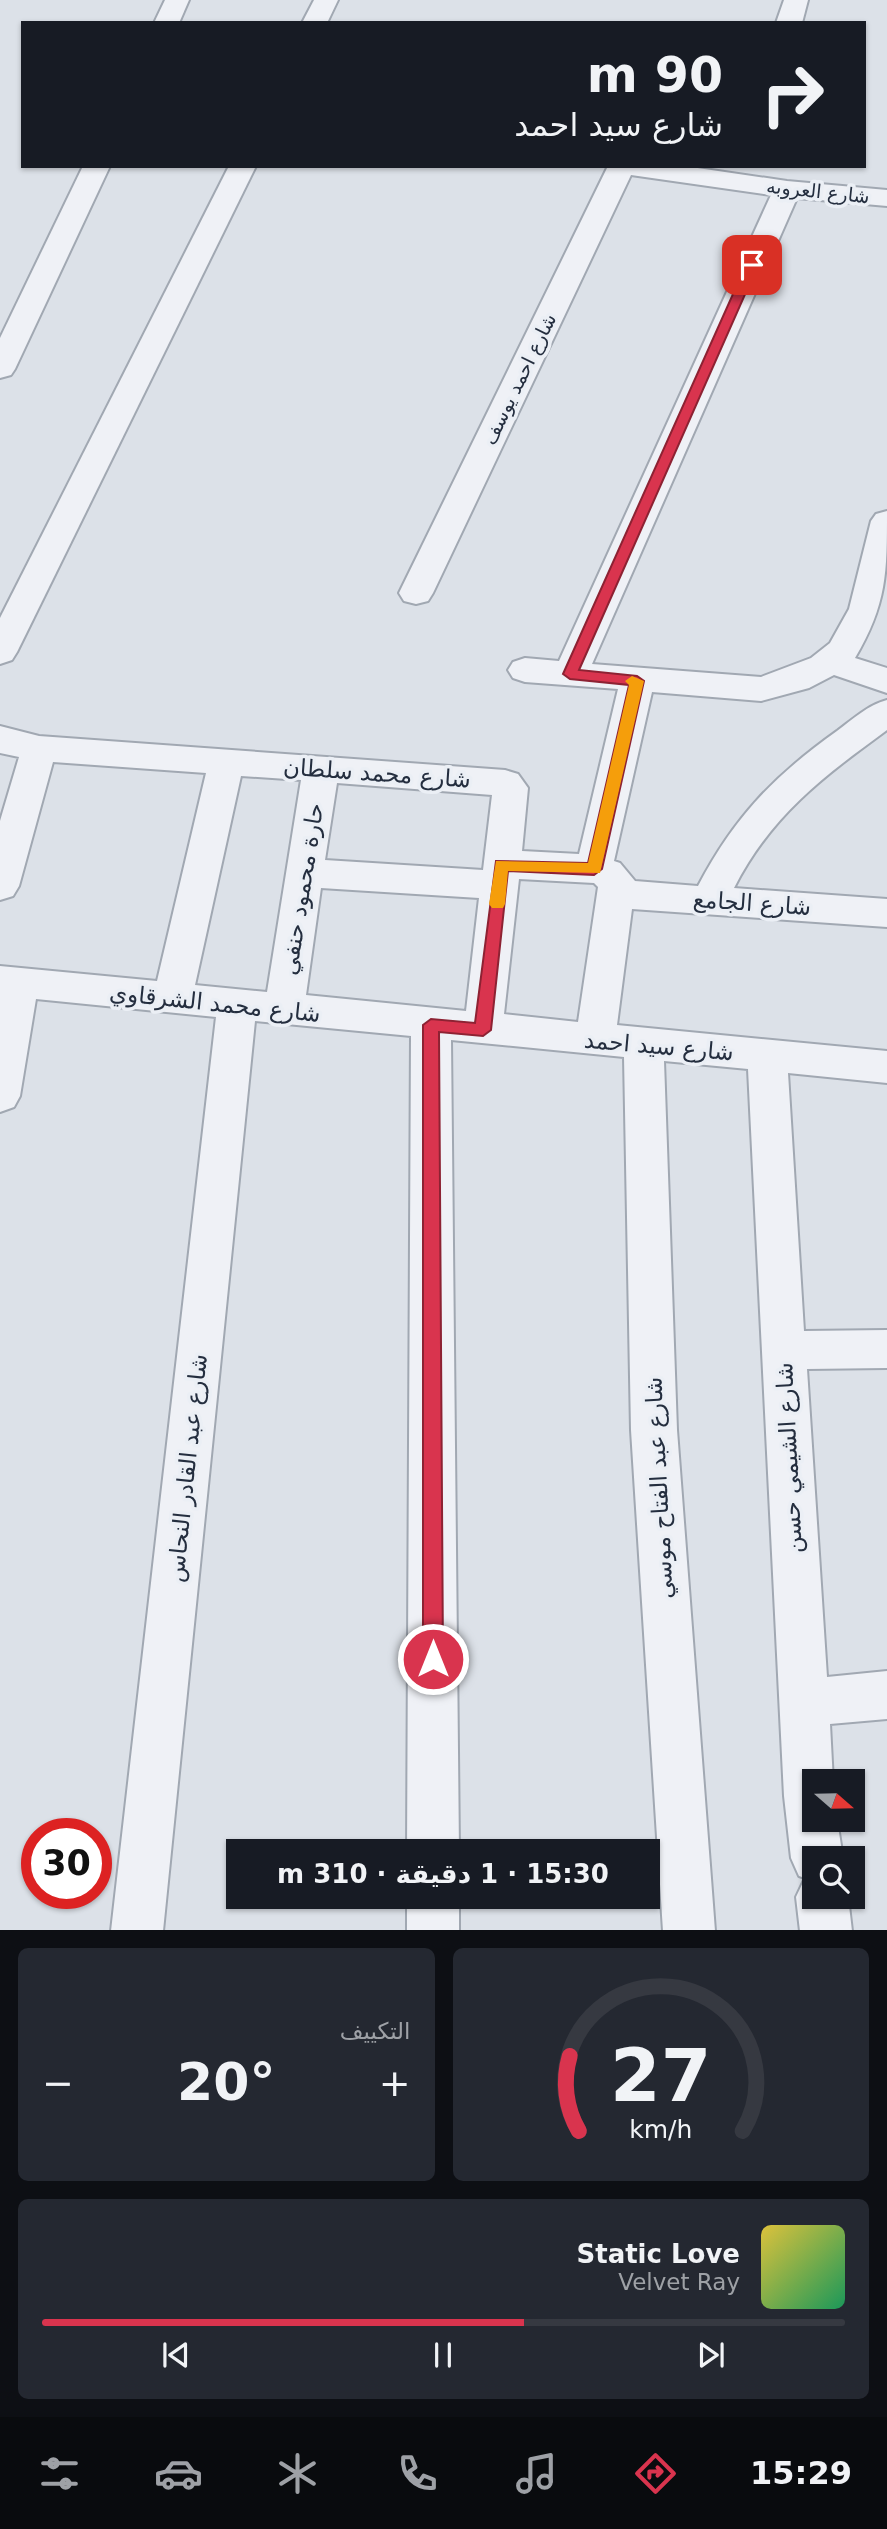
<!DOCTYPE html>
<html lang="ar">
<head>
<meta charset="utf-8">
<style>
  :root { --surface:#171b24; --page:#242831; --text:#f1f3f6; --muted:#9ea1a6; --line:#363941; --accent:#d9344e }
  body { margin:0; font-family:"DejaVu Sans","Noto Naskh Arabic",sans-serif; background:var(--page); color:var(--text); direction:rtl; height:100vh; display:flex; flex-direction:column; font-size:26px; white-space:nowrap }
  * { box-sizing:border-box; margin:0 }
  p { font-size:23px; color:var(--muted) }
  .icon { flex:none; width:38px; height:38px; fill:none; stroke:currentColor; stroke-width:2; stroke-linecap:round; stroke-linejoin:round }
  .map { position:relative; height:1930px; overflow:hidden; direction:ltr }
  .panel { display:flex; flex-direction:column; gap:18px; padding:18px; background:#0d0f14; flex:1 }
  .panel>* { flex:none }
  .top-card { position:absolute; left:21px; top:21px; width:845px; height:147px; border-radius:0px; box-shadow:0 2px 5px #0004; direction:rtl; background:#171b24; color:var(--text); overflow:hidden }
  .needle { width:46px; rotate:110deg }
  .buttons { position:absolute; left:802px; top:1769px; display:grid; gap:14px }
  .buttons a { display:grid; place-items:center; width:63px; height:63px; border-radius:0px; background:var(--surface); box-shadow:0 2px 5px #0004; font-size:35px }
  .speed { position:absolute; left:21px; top:1818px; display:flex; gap:14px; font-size:35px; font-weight:700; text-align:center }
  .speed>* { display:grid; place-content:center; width:91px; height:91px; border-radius:50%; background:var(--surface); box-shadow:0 2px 5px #0004; line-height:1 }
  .speed .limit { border:10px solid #d22; background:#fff; color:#111 }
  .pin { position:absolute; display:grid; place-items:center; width:60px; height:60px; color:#fff; margin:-30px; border-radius:14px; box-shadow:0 4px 10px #0006 }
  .me { position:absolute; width:77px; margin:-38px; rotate:0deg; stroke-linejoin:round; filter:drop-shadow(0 0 5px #0008) }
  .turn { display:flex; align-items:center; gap:24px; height:147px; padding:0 28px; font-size:32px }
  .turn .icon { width:91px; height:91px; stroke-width:2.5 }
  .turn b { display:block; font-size:49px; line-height:60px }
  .big { font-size:52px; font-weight:700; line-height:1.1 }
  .panel .card { flex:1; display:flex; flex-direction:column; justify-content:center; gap:10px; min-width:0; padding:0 24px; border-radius:10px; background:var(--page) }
  .panel .dial { align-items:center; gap:0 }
  .dial svg { height:182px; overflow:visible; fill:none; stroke:var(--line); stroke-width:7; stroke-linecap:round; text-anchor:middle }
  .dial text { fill:var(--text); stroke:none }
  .song { display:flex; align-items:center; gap:21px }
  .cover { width:84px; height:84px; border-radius:10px; background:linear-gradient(135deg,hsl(50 70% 55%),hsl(150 70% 35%)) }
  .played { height:7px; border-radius:4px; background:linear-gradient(90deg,var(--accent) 60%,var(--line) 60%) }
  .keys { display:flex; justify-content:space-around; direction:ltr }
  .heat { display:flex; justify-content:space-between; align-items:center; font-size:38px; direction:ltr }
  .panel .tiles { flex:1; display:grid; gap:18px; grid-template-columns:1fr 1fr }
  .card:last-child { grid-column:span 2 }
  .trip { position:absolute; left:226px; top:1839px; width:434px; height:70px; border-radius:0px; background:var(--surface); box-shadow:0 2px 5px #0004; font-weight:700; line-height:70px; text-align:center; direction:rtl }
  .tab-bar { display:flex; height:112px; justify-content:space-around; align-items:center; background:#090b0e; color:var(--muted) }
  .tab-bar .icon { width:49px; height:49px }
  .tab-bar .current { color:var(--accent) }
  .tab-bar b { font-size:32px; color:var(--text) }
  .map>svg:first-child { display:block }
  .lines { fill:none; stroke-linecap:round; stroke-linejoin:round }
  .minor-casing { stroke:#a1a8b2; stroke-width:4 }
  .minor { fill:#eff1f6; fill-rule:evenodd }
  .route { fill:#d9344e; stroke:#8d2233; stroke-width:2 }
  .slow { fill:#f59e0b }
  .labels { text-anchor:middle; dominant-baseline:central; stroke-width:7; stroke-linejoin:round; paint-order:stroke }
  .far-street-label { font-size:19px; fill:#242e3f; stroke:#ebeff5 }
  .street-label { font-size:23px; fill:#242e3f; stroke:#ebeff5 }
</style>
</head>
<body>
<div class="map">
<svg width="887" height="1931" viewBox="0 0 887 1931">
  <rect width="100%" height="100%" fill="#dce1e8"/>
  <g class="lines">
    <defs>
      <g id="minor">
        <polygon points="165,0 189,0 179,23 154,23"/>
        <polygon points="314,0 338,0 327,23 302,23"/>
        <polygon points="784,0 808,0 802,23 776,23"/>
        <polygon points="83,166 110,166 15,369 11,375 0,378 0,338"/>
        <polygon points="229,166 256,166 17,652 12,660 0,664 0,618"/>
        <path d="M608,166H684L787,181L887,190V206L797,198L592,664L761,677L811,658L830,643L849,609L871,521L876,514L887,511C887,573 887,604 855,658L887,668V693L834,675L809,688L761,701L652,692L614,861L620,863L635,881L698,886C734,817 774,776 837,731C853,719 868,705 887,700V730C823,777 771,815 734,888L887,899V927L632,909L617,1025L887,1051V1083L788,1073L804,1331L887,1330V1368L807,1369L827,1677L887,1671V1719L830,1724L833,1782H814V1820H837L843,1858H814V1897H848L852,1931H800L796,1897L805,1878L799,1876L791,1858L784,1796L748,1069L664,1061L677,1430L715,1931H663L631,1430L624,1057L451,1040L459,1852H407L411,1036L255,1021L163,1931H111L216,1017L36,999L20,1096L14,1107L0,1112V966L157,981L206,773L53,762L19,886L13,896L0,900V821L19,757L0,753V726L39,736L505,770L518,774L528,788L522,851L579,854L618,689L525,682L513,678L508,670L513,662L525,658L559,661L771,195L631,175L433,593L428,601L416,604L404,601L399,593ZM241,776L301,780L267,992L195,985ZM337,783L492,795L483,870L325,860ZM519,879L594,883L598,887L578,1022L504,1014ZM321,888L479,898L466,1011L306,995Z"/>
        <rect x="407" y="1897" width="52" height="34"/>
      </g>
    </defs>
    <!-- minor casing -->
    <use href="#minor" class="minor-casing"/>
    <!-- minor -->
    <use href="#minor" class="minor"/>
  </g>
  <!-- route -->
  <polygon class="route" points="752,262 758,265 579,670 637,676 644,681 602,869 594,875 508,871 491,1030 483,1036 439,1032 443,1659 440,1665 433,1668 426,1665 423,1659 423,1025 431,1019 475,1023 496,861 588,863 629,685 570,679 563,674 746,265"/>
  <!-- slow -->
  <polygon class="slow" points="632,676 644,681 600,873 508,871 505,904 503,908 492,908 489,904 496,861 588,863 629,685 625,681"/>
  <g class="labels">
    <!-- far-street labels -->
    <g class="far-street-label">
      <text transform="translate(818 191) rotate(6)">شارع العروبه</text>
      <text transform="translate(519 379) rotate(-64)">شارع احمد يوسف</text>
    </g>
    <!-- street labels -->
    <g class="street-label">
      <text transform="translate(377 773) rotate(4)">شارع محمد سلطان</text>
      <text transform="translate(302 889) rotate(-81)">حارة محمود حنفي</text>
      <text transform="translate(752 903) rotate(4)">شارع الجامع</text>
      <text transform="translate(215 1003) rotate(6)">شارع محمد الشرقاوي</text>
      <text transform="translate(659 1046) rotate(5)">شارع سيد احمد</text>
      <text transform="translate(789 1458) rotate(-93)">شارع الشيمي حسن</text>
      <text transform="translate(187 1468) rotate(-84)">شارع عبد القادر النحاس</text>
      <text transform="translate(659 1488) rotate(-93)">شارع عبد الفتاح موسي</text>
    </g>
  </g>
</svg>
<div class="buttons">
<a><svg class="needle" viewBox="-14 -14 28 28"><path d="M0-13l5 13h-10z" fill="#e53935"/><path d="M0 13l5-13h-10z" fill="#9ea1a6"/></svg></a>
<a><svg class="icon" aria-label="search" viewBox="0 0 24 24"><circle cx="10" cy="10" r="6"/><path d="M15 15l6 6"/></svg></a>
</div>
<div class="speed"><div class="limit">30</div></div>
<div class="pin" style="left:752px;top:265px;background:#d93025"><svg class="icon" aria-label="arrive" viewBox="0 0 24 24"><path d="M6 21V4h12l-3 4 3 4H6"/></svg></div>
<svg class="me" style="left:433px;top:1659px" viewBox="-20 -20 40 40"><circle r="17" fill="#d9344e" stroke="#fff" stroke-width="3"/><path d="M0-11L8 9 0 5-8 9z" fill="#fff"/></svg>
<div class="trip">15:30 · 1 دقيقة · 310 m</div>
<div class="top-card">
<div class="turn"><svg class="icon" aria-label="right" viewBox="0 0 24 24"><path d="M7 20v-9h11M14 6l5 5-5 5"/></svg><div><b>90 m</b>شارع سيد احمد</div></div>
</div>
</div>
<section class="panel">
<div class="tiles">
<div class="card dial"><svg viewBox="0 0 100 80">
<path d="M14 69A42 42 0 1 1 86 69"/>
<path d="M14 69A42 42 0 0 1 10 36" stroke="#d9344e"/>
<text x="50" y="56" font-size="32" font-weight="700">27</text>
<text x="50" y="72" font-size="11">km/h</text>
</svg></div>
<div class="card"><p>التكييف</p>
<div class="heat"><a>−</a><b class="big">20°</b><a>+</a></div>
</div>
<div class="card">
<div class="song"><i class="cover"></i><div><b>Static Love</b><p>Velvet Ray</p></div></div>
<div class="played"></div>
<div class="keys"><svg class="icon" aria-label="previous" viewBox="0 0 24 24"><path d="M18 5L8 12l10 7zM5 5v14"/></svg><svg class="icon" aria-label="pause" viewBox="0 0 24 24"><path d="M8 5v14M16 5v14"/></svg><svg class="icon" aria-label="next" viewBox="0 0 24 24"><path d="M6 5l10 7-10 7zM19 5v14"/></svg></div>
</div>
</div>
</section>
<nav class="tab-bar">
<b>15:29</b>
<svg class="icon current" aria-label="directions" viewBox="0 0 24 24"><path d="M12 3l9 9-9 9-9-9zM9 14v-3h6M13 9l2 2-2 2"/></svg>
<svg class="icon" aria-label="music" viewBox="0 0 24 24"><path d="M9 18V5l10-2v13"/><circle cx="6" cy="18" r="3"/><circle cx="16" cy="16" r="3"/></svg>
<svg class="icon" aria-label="phone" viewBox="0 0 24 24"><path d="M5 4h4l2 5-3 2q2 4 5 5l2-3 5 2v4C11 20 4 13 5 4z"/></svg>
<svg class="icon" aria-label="climate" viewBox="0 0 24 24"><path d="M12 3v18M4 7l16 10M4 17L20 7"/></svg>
<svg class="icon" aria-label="car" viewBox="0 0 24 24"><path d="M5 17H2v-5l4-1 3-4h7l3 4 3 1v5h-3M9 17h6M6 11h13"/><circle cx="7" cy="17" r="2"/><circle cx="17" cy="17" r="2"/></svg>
<svg class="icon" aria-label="filters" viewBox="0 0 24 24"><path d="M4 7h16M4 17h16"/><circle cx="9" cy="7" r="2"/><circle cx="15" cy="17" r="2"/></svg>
</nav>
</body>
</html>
